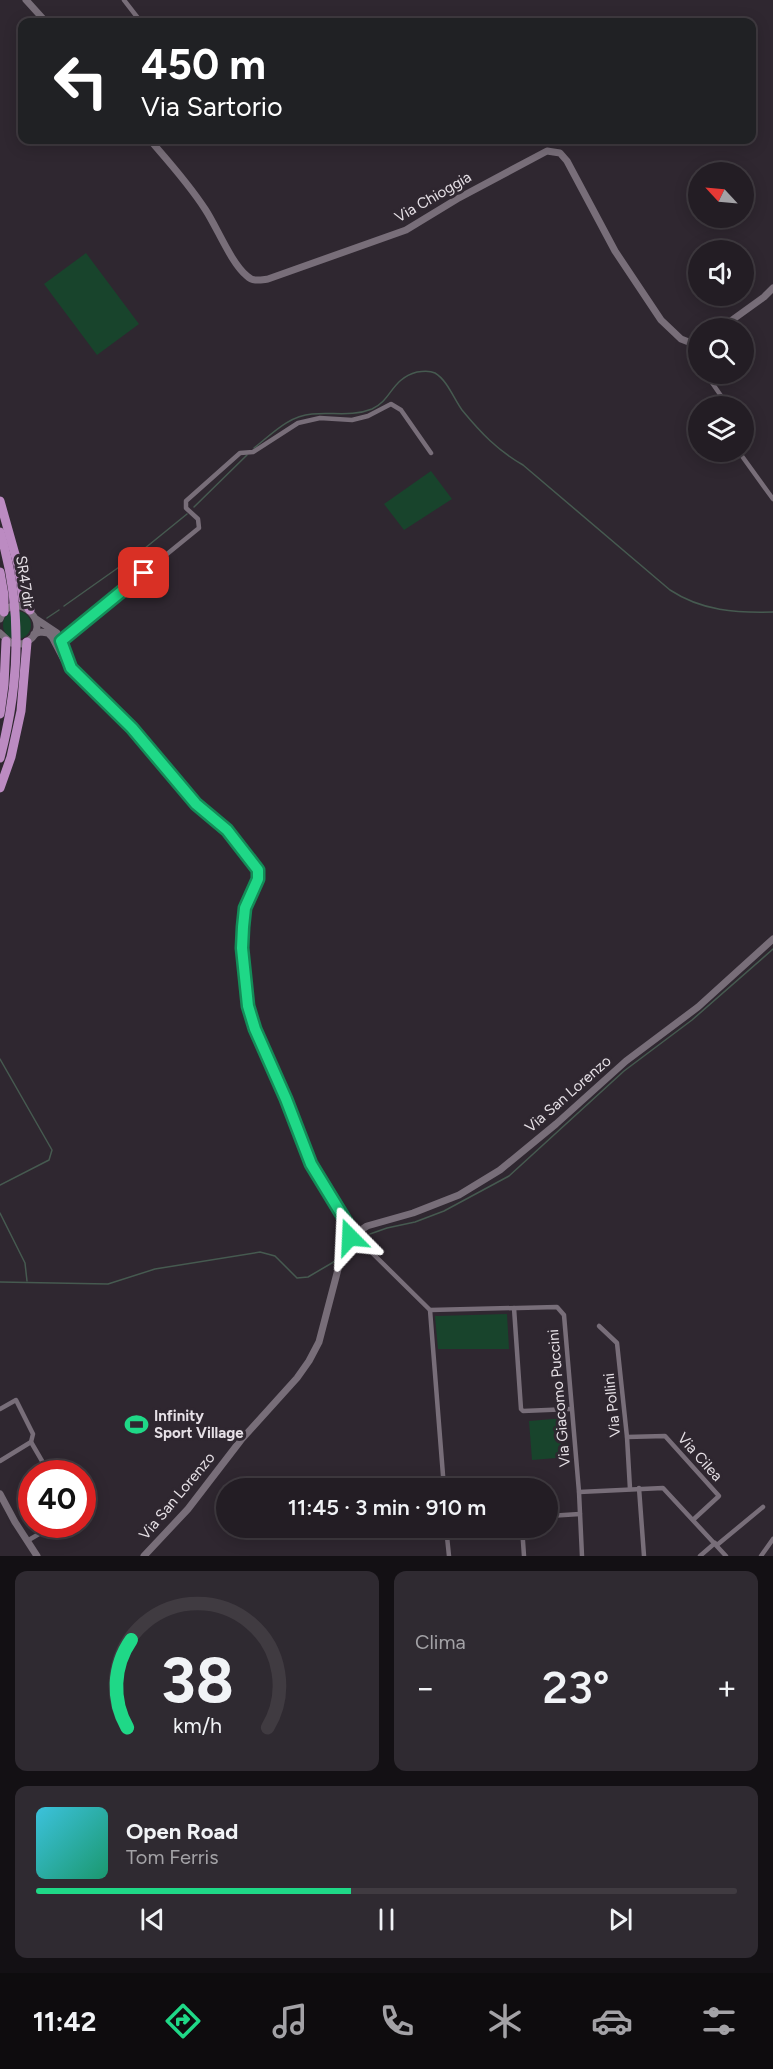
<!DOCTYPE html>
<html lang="it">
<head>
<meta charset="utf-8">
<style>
  :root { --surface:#231d24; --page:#2f2a31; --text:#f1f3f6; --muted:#a3a2a6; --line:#403b41; --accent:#1fd887 }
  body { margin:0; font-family:Figtree,sans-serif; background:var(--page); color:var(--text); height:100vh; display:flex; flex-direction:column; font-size:22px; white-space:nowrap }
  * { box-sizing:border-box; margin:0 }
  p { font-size:20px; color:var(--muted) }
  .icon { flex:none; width:33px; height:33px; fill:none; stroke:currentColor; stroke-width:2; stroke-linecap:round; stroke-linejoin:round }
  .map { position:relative; height:1556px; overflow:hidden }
  .details { display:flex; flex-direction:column; gap:15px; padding:15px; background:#131014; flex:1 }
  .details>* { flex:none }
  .guide { position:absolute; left:18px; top:18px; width:738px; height:126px; border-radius:12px; box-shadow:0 3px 15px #0003,0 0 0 2px var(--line); background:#202124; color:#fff; overflow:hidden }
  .needle { width:39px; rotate:296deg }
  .buttons { position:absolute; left:688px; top:162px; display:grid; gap:12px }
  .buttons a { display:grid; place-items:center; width:66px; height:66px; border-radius:50%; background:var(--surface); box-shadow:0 3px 15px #0003,0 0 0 2px var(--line); font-size:30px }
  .speed { position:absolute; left:18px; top:1460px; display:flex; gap:12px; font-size:30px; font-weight:700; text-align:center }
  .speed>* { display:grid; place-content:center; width:78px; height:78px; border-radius:50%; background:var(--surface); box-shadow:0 3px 15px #0003,0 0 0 2px var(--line); line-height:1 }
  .speed .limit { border:9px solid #d22; background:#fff; color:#111 }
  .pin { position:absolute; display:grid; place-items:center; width:51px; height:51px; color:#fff; margin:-26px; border-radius:12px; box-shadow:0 3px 9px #0006 }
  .me { position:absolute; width:66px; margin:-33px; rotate:339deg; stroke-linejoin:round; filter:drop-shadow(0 0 4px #0008) }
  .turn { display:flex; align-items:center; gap:21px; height:126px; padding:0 24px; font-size:27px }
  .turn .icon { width:78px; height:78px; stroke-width:2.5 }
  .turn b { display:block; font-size:42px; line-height:51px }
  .big { font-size:45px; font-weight:600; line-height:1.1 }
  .details .widget { flex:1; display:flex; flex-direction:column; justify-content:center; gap:9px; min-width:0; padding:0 21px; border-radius:12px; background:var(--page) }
  .details .dial { align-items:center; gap:0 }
  .dial svg { height:156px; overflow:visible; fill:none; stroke:var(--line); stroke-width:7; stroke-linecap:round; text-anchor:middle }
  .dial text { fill:var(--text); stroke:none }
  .song { display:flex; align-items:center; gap:18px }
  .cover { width:72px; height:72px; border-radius:9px; background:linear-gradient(135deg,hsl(190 70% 55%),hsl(160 70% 35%)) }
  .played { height:6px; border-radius:3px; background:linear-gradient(90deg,var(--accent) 45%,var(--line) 45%) }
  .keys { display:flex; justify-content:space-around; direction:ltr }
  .heat { display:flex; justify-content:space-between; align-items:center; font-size:33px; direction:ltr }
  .details .tiles { flex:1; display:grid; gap:15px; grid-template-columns:1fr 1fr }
  .widget:last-child { grid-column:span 2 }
  .trip { position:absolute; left:216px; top:1478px; width:342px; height:60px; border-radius:30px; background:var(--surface); box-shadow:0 3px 15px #0003,0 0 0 2px var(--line); font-weight:600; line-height:60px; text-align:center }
  .tab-bar { display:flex; height:96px; justify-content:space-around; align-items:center; background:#0e0c0e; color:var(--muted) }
  .tab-bar .icon { width:42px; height:42px }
  .tab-bar .on { color:var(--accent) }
  .tab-bar b { font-size:27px; color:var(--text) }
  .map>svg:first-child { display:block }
  .green { fill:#18442c }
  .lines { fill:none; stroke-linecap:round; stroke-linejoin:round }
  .stream { stroke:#465a50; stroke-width:1.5 }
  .street { stroke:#786e79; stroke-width:4.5 }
  .secondary { stroke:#786e79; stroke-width:7 }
  .highway { stroke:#bc8bc2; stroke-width:9 }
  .route-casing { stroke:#148c58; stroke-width:15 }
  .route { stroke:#1fd887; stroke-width:10 }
  .labels { text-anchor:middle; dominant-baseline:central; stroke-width:6; stroke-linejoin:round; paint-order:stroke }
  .street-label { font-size:15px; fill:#e6e0e6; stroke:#2f2730 }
  .poi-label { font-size:15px; font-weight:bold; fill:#e6e0e6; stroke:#2f2730; text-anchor:start }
</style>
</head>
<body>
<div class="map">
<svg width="773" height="1556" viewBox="0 0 773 1556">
  <rect width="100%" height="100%" fill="#2f2730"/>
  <!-- green -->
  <g class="green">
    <polygon points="86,253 139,324 97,355 44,284"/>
    <polygon points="431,471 452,499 404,530 384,504"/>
    <circle cx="17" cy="625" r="14"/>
    <polygon points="507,1314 509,1349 438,1349 435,1316"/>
    <polygon points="565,1418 568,1457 532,1460 529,1421"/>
  </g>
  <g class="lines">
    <!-- stream -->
    <g class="stream">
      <path d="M254,448C272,434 288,416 312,414C333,412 352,417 372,409C392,400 391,379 417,372C423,371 429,370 435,373C447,380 454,399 462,410C481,433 497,450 523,465L670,590C702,611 736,613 773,612"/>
      <polyline points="194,507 247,455"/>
      <polyline points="64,606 139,553 187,514"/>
      <polyline points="47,618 59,610"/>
      <polyline points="0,1059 52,1150 49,1160 0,1185"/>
      <polyline points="0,1213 25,1263 27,1281"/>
      <polyline points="370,1234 387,1228 415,1222 444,1211 509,1176 624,1071 692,1020 773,949"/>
      <polyline points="0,1282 108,1284 155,1269 260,1252 275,1256 297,1278 308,1277 337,1260"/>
    </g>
    <!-- street -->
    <g class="street">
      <polyline points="124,0 141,22"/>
      <polyline points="699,353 699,359"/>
      <polyline points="706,374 728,406"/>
      <polyline points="739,452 773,499"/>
      <polyline points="59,642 199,528 198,519 186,508 186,501 240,453 253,452 298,423 320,418 352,420 368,416 391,404 401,410 431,453"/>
      <polyline points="358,1239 430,1310 557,1307 564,1315 579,1492 582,1556"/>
      <polyline points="514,1308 521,1409 523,1411 571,1409"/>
      <polyline points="430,1310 444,1488"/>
      <polyline points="599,1326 617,1343 627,1437 630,1489"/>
      <polyline points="0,1409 16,1400 33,1434 31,1442 49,1473"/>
      <polyline points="627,1437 665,1436 719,1496 694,1519"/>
      <polyline points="0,1461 31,1442"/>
      <polyline points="639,1488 644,1556"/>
      <polyline points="579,1492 663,1488 726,1556"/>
      <polyline points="548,1516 580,1514"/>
      <polyline points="446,1527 449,1556"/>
      <polyline points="522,1527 524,1556"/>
      <polyline points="27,1541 56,1524"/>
      <polyline points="717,1545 763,1507"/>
      <polyline points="700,1556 715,1543"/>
      <polyline points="761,1556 773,1539"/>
    </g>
    <!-- secondary -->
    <g class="secondary">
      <polyline points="26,0 46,22"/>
      <path d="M150,140C169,162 189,184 205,209C217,227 231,263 247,276C253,282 260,280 268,279L406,230L457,199L547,151L560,153L567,161L615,251L661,320L681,339L699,346"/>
      <polyline points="721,328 764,297 773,288"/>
      <path d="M0,619C13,584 61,628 22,644L11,643L0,633"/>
      <polyline points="36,619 57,633 64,652"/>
      <polyline points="34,634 41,632 48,633 52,637 64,660 132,728 196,804 227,830 258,870 258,879 245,908 242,927 248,1006 255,1029 286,1099 311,1164 351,1231"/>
      <circle cx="354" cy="1235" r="5"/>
      <polyline points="358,1232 367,1226 413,1213 459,1195 500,1170 556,1124 626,1061 698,1007 773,939"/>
      <polyline points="0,1494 15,1522 37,1556"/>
      <polyline points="144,1556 188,1509 241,1440 297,1378 309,1361 319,1342 342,1254 350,1239"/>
    </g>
    <!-- highway -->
    <g class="highway">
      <polyline points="0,501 18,565 23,599 30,610"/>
      <path d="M0,532C23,607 20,683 0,758"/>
      <polyline points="0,572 4,595 4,612"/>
      <polyline points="0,714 4,685 6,641"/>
      <polyline points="0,788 11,757 21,711 27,642"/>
    </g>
  </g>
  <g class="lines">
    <defs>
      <polyline id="route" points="144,573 61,641 71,668 132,728 196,804 227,830 258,870 258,879 245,908 243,927 242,948 248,1006 255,1029 286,1099 311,1164 350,1228 351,1231 350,1237"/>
    </defs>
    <!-- route casing -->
    <use href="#route" class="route-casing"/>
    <!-- route -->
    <use href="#route" class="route"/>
  </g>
  <!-- icons -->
  <defs>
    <symbol id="stadium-bare" viewBox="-9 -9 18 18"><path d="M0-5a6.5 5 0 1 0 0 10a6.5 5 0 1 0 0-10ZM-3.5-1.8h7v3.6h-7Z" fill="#1fd887" stroke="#2f2730" stroke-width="2.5" paint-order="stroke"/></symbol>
  </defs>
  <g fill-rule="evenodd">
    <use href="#stadium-bare" x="120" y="1408" width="33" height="33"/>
  </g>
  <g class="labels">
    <!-- street labels -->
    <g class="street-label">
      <text transform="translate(433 197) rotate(-30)">Via Chioggia</text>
      <text transform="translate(25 582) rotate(81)">SR47dir</text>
      <text transform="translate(568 1094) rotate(-41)">Via San Lorenzo</text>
      <text transform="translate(559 1398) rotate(-95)">Via Giacomo Puccini</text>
      <text transform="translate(612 1405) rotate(-96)">Via Pollini</text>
      <text transform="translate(700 1457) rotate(48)">Via Cilea</text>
      <text transform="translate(177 1496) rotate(-50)">Via San Lorenzo</text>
    </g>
    <!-- poi labels -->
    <g class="poi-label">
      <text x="154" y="1416">Infinity<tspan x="154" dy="17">Sport Village</tspan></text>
    </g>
  </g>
</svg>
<div class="buttons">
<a><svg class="needle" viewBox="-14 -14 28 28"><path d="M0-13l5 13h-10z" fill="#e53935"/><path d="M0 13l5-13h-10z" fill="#a3a2a6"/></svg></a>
<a><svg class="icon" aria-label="sound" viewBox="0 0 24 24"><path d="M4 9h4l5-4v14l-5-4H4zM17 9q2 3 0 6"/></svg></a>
<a><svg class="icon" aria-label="search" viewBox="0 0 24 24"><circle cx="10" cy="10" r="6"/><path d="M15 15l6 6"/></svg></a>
<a><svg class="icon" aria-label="layers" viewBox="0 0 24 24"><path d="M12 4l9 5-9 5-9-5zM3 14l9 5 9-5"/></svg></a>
</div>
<div class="speed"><div class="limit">40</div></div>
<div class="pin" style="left:144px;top:573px;background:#d93025"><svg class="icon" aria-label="arrive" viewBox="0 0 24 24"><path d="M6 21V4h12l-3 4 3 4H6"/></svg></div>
<svg class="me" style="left:350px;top:1237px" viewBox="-20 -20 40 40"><path d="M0-17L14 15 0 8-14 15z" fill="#1fd887" stroke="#fff" stroke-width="4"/></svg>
<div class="trip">11:45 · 3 min · 910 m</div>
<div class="guide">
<div class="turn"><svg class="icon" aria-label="left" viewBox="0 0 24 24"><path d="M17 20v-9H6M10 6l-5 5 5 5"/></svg><div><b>450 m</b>Via Sartorio</div></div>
</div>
</div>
<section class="details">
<div class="tiles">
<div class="widget dial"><svg viewBox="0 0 100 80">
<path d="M14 69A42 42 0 1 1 86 69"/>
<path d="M14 69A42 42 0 0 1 16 24" stroke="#1fd887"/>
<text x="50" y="56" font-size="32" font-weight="700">38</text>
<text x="50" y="72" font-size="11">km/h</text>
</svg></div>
<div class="widget"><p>Clima</p>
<div class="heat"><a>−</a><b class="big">23°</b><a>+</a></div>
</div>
<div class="widget">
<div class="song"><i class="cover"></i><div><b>Open Road</b><p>Tom Ferris</p></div></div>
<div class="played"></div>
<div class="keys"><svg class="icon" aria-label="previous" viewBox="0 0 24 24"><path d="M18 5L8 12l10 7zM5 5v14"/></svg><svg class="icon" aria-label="pause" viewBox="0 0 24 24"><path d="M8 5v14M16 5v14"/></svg><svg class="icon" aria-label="next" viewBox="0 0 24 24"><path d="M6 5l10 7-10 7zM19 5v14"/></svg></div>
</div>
</div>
</section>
<nav class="tab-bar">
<b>11:42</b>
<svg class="icon on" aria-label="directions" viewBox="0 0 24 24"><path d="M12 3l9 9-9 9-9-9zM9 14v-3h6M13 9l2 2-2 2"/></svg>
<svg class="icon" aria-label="music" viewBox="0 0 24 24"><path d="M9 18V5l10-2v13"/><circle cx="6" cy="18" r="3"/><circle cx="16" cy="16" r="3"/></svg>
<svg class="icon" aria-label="phone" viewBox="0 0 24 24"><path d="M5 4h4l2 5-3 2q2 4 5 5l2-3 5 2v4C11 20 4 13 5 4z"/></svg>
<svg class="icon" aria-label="climate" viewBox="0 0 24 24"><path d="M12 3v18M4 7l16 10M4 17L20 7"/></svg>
<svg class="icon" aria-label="car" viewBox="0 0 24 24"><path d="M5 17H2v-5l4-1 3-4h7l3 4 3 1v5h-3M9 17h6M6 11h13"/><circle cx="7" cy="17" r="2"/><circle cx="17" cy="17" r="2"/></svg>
<svg class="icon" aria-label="filters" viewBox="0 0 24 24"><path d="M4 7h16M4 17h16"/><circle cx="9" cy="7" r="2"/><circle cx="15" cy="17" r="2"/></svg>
</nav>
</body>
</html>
